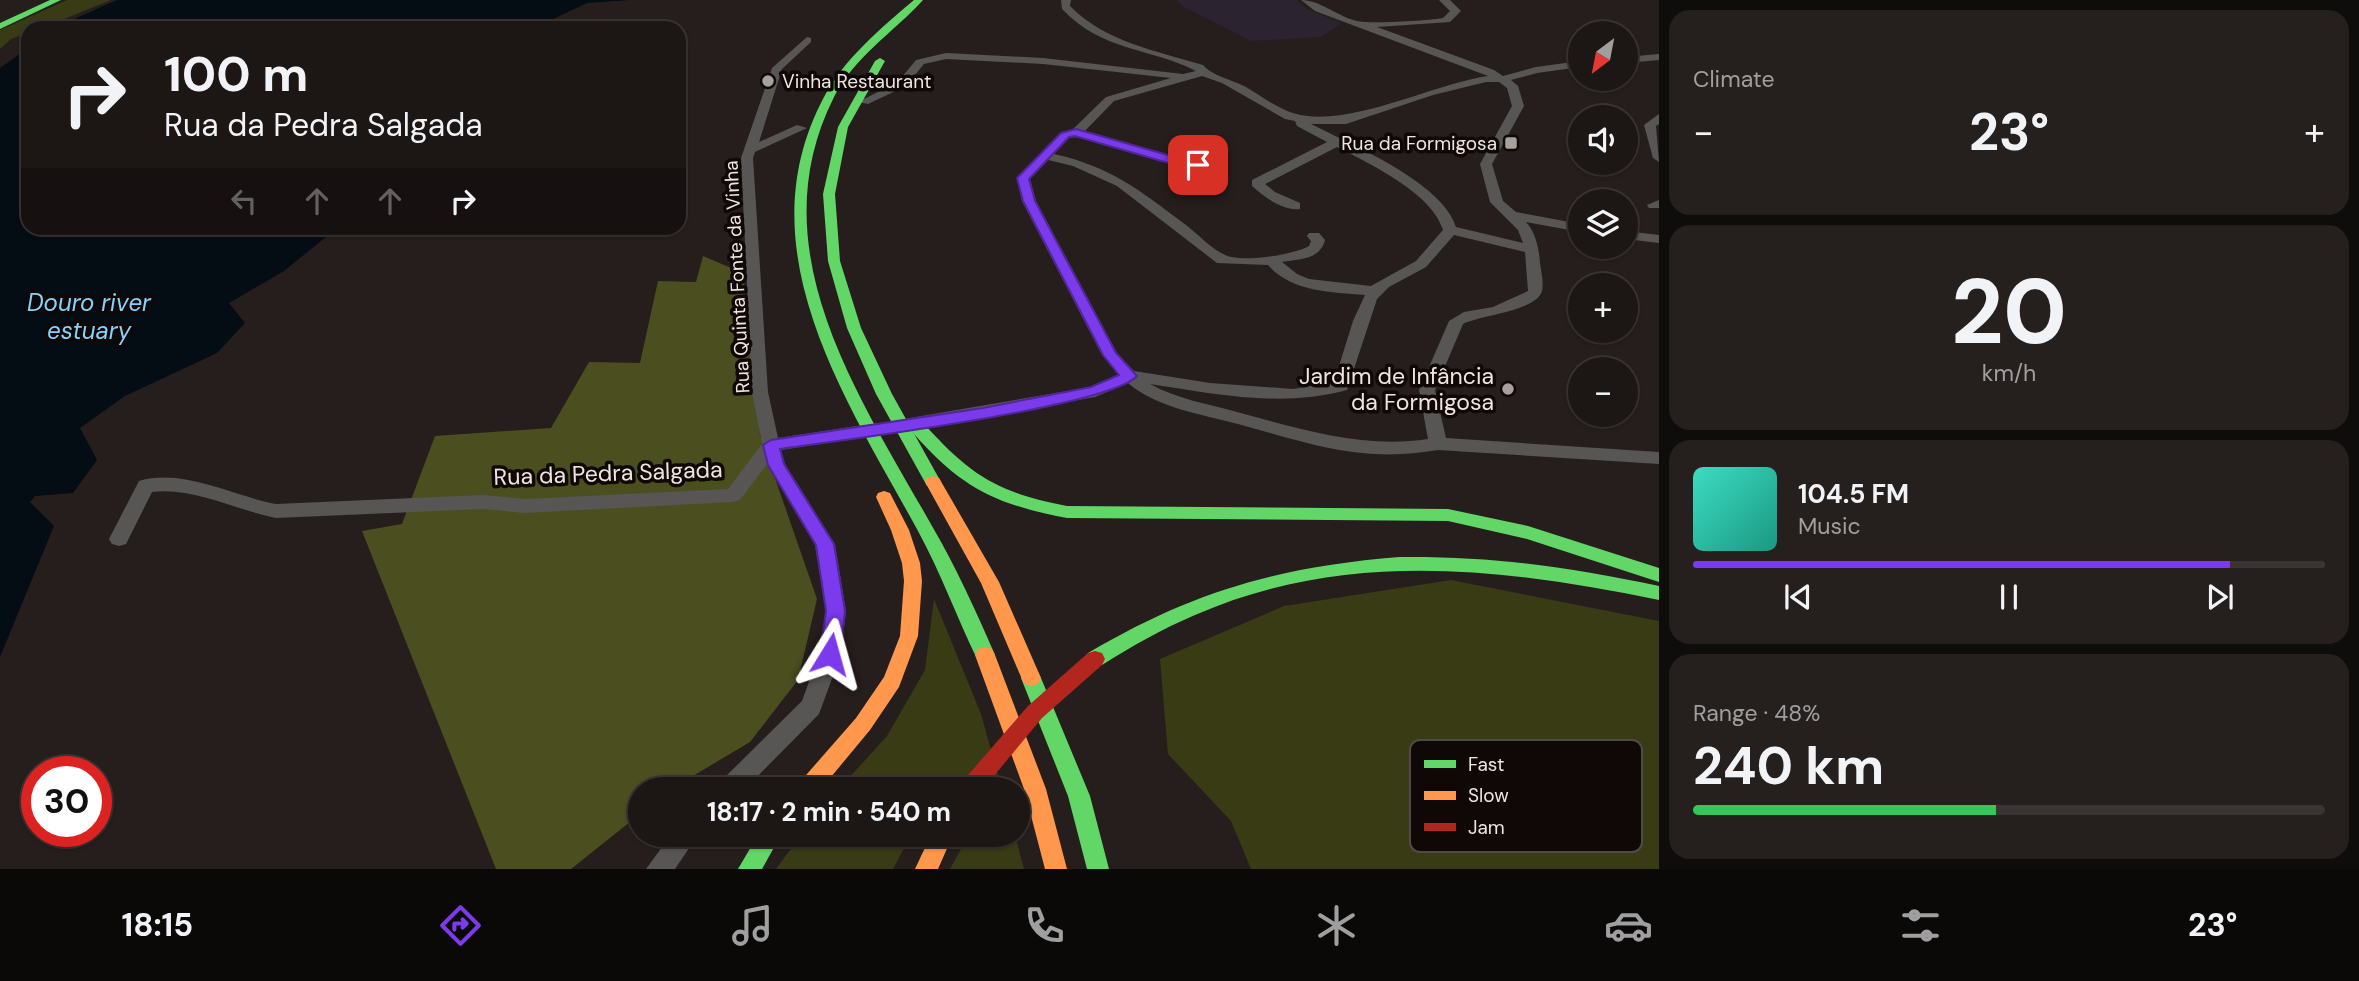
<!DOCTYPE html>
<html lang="en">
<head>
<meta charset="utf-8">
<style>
  :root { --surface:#1c1615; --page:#251f1e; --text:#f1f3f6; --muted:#a09fa0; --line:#3a3534; --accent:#7c3aed }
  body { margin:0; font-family:"DM Sans",sans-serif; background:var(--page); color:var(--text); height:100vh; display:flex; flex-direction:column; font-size:26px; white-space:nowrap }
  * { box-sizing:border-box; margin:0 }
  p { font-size:23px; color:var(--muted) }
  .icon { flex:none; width:38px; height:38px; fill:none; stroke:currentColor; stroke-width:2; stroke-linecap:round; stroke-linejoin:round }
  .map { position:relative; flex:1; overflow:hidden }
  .drawer { display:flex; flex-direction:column; gap:10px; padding:10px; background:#0f0c0c; width:700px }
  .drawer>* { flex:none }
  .guide { position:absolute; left:21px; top:21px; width:665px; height:214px; border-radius:21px; box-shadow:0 2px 5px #0004,0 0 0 2px var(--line); background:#1c1615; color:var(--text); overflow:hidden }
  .needle { width:46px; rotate:212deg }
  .buttons { position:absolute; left:1568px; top:21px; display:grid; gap:14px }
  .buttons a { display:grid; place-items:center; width:70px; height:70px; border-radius:50%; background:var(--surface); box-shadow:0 2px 5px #0004,0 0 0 2px var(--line); font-size:35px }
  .speed { position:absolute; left:21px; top:756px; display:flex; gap:14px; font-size:35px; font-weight:700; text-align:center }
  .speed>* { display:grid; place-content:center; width:91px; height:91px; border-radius:50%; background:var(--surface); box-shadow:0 2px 5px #0004,0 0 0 2px var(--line); line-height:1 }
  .speed .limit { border:10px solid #d22; background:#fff; color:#111 }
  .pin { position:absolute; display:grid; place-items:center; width:60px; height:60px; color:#fff; margin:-30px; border-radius:14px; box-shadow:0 4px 10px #0006 }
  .me { position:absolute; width:77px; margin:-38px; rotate:8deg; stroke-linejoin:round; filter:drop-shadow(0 0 5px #0008) }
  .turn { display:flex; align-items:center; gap:24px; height:147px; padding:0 28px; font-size:32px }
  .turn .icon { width:91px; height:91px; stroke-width:2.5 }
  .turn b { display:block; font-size:49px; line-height:60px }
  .lanes { display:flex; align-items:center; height:66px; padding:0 28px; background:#0003; justify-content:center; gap:35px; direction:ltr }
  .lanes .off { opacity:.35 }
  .big { font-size:52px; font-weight:700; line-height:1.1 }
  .drawer .tile { flex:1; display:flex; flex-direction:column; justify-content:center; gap:10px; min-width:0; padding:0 24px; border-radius:21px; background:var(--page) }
  .drawer .dial { align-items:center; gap:0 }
  .dial b { font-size:91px; line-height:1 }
  .song { display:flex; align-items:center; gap:21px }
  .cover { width:84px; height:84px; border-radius:10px; background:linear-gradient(135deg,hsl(170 70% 55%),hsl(170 70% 35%)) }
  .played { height:7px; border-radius:4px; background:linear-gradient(90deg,var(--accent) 85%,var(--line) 85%) }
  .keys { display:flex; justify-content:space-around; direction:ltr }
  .heat { display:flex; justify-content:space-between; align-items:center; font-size:38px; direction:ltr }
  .charge { height:10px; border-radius:5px; background:linear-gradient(90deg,#34c759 48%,var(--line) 0) }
  .trip { position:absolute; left:628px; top:777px; width:402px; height:70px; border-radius:35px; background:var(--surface); box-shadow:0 2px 5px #0004,0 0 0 2px var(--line); font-weight:700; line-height:70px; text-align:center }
  .menu { display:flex; height:112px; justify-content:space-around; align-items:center; background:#0b0908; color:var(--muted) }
  .menu .icon { width:49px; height:49px }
  .menu .current { color:var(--accent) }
  .menu b { font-size:32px; color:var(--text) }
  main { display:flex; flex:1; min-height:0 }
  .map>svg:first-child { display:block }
  .industrial { fill:#2b2330 }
  .green { fill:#383b14 }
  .forest { fill:#4b4e1f }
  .water { fill:#040d13 }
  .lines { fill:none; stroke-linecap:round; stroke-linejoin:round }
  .street { fill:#585654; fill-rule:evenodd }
  .fast { fill:#63d668; fill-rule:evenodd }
  .slow { fill:#ff974d; fill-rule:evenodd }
  .jam { fill:#b3261e; fill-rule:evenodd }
  .route { fill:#7c3aed; stroke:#51269a; stroke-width:2 }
  .poi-dot { fill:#a99f9b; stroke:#0f0806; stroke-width:2.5 }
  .labels { text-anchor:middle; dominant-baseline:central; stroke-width:7; stroke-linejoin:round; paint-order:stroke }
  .far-poi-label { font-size:19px; fill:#efe4e0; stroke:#0f0806; text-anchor:start }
  .far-street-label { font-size:19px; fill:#efe4e0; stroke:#0f0806 }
  .poi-label { font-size:23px; fill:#efe4e0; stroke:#0f0806; text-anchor:end }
  .street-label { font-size:23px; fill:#efe4e0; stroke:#0f0806 }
  .water-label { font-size:24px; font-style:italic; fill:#85d3fc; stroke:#0f0806 }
  .key { fill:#0f0806; stroke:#524a47; stroke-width:2 }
  .key-label { font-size:19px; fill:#efe4e0 }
</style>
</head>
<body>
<main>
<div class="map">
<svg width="1659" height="869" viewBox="0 0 1659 869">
  <rect width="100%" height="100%" fill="#261e1c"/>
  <!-- industrial -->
  <polygon class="industrial" points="1176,0 1297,0 1307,9 1342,23 1321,37 1251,41 1186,8"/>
  <!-- green -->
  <g class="green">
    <polygon points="67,0 111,0 42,28 28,28 28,33 11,39 0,49 0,30"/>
    <polygon points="1451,580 1659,621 1659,869 1251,869 1231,821 1168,754 1160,659 1284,606"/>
    <polygon points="934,599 981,714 1002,789 940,789 938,785 935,789 839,789 887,736 925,670"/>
    <polygon points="801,835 911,835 893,869 776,869"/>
    <polygon points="956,835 1015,835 1024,869 950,869 961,849"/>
  </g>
  <!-- forest -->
  <polygon class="forest" points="703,256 743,273 760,435 817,599 798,680 750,742 671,789 640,789 640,814 571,869 496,869 362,531 402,524 435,436 551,428 589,362 640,363 658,281 696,282"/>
  <!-- water -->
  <g class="water">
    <polygon points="117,0 630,0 587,3 534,28 54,28"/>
    <polygon points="28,48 28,228 337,228 284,271 229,303 245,323 217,353 125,396 80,428 97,460 73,493 35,496 30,502 54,526 0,657 0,68"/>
  </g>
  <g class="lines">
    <!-- street -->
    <g class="street">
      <path d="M1061,0H1071L1070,6C1105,42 1157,51 1203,65C1212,76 1233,80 1246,87C1261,96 1277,108 1293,113C1345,130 1432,84 1488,76L1315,11L1301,0C1323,0 1342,21 1364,22C1383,23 1424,21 1443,18L1450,11L1439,0H1450L1461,11L1450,22L1377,27L1494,70L1503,76L1536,67L1580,61V67L1537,73L1511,80L1518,86L1524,106L1492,164L1503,201L1516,212L1580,224V232L1526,222C1536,233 1539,249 1540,263C1541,271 1544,283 1542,291C1537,311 1480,315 1463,324L1435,390L1446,438L1659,452V464L1438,450C1413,454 1389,456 1363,453C1320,449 1279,435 1238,424C1201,414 1157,408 1128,383L1095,397L904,431L898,429L895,425L898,421L904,419L1091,387L1119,374L1102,355L1022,201L1017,178L1061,132L1072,130L1106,97L1171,78L1043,64L946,59L924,64L906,86L868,104L858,102L898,82L916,60L946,53L1043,58L1183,74L1196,71C1149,47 1103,52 1062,9ZM1202,76L1222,83L1285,119L1295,121L1297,126L1327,142L1252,180V186C1264,197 1283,211 1300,209V203L1275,192L1265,184L1337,147C1370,164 1432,193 1443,230L1416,261L1371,286L1309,279L1297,274L1282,262C1299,259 1320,260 1325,240L1319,233H1309L1307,236L1311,241L1309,246C1294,255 1241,263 1225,255C1211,249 1198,234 1186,225C1139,190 1112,167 1054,154L1069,138L1076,137L1186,168L1209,166L1221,153L1219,150H1211L1201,159L1186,160L1084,132L1114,101ZM1486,82H1499L1507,88L1512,106L1480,164L1490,202L1518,230L1523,243L1456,227C1442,182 1352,145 1311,124H1346L1433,95ZM1048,160L1073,166L1117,186L1217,263L1268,265C1292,292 1331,292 1365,295L1353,321L1334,382L1293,389L1210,383L1134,371L1117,353L1036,201L1030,179ZM1454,235L1525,252L1528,291L1493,307L1464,312L1449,321L1419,390L1428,439C1363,449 1300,429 1237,412C1208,404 1177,399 1150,384C1217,394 1280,408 1347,390L1377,299L1389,287L1426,267Z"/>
      <path d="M807,37L811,38V42L782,69L759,142L797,125L807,128L755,152L753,158L768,392L778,438L877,423L886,429L877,435L781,450L785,464L835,544L846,611L841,654L819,714L745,789H717L721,781L802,701L819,654L826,611L815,545L767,464L740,500L733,502L525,513L483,509L276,518C235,510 194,487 152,492L126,544L119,546L112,544L109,539L139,481C184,468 232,496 276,504L483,495L525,499L728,489L762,444L752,392L741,158L772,68Z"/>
      <polygon points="1659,54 1659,60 1626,63 1626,57"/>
      <polygon points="1659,114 1659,124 1656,126 1659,162 1653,158 1644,125"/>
      <polygon points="1659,200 1659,208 1649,208 1647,205"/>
      <polygon points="1626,231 1659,235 1659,243 1626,239"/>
      <polygon points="671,835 698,835 675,869 646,869"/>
    </g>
    <!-- fast -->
    <g class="fast">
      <polygon points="50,0 61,0 0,29 0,23"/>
      <path d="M914,0H923C894,32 854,57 834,97C757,250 859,396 932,526C956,567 976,611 995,655L992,661L985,663L978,661C957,618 941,573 918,531C846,399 743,249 824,97C845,58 881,28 914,0Z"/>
      <polygon points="880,58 885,61 848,127 835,194 840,261 861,328 892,394 941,482 939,486 927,486 876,394 847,328 828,261 823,194 838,127 875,61"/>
      <path d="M920,425L926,426C972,477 1000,493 1067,506L1448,509L1528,526L1659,568V582L1527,539L1448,521L1067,518C995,504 963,489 914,434L912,430L914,426Z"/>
      <path d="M1399,557C1493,556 1568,567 1659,586V600C1504,568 1345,549 1195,615C1162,629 1132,646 1102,665L1095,667L1088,665L1085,659L1088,653C1193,591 1278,567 1399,557Z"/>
      <polygon points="1031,670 1038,672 1041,678 1090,796 1109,869 1087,869 1068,796 1021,678 1024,672"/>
      <polygon points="758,835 781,835 762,869 738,869"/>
    </g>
    <!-- slow -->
    <g class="slow">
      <polygon points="933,476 939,478 999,582 1041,678 1038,684 1031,686 1024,684 981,583 925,482 927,478"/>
      <polygon points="884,491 890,493 892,497 909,530 920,563 922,581 918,636 899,687 870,730 821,789 797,789 800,782 856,718 884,677 900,636 904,581 902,563 891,530 876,497 878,493"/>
      <polygon points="985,647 992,649 995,655 1046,789 1067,869 1045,869 1024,789 975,655 978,649"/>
      <polygon points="931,835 953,835 938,869 915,869"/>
    </g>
    <!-- jam -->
    <polygon class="jam" points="1095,651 1102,653 1105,659 1102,665 1042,718 983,789 959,789 962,782 1028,706 1088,653"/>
  </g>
  <!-- route -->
  <path class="route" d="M1076,129L1203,165L1198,169L1186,168L1075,136L1069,137L1029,179L1035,201L1116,353L1137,376C1109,407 837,441 780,449L784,464L834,544L845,611L840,654L837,660L830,662L823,660L820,654L826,611L816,545L768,465L763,445L771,440L983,408L1091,387L1119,375L1103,355L1023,201L1017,178L1061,133Z"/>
  <!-- markers -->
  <g class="poi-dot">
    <circle cx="768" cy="81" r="7"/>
    <rect x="1504" y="136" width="14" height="14" rx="3.5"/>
    <circle cx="1508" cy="389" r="7"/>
  </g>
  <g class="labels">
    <!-- far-poi labels -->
    <g class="far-poi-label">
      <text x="782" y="81">Vinha Restaurant</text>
      <text x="1497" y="143" text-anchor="end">Rua da Formigosa</text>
    </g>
    <!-- far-street labels -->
    <g class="far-street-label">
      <text transform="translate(737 277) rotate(-93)">Rua Quinta Fonte da Vinha</text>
    </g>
    <!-- poi labels -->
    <g class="poi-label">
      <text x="1494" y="376">Jardim de Infância<tspan x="1494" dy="26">da Formigosa</tspan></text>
    </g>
    <!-- street labels -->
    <g class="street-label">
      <text transform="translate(608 473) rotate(-2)">Rua da Pedra Salgada</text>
    </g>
    <!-- water labels -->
    <g class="water-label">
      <text x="89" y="302">Douro river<tspan x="89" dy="28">estuary</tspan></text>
    </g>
  </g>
  <!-- legend -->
  <rect x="1410" y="740" width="232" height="112" rx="10" class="key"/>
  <rect x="1424" y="760" width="32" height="8" fill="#63d668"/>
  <rect x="1424" y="791" width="32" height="9" fill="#ff974d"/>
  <rect x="1424" y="823" width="32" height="8" fill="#b3261e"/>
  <g class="key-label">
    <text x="1468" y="771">Fast</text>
    <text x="1468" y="802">Slow</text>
    <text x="1468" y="834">Jam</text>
  </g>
</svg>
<div class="buttons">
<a><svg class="needle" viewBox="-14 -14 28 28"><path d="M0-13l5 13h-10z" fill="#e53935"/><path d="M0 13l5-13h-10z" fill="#a09fa0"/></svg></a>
<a><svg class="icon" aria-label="sound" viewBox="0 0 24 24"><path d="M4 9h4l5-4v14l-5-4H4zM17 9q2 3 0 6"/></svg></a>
<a><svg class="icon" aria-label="layers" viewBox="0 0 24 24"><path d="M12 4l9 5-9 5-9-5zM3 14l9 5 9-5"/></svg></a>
<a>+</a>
<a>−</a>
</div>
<div class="speed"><div class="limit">30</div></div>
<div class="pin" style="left:1198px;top:165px;background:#d93025"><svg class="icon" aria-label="arrive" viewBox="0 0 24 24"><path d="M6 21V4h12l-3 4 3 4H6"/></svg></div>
<svg class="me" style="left:830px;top:654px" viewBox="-20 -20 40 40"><path d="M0-17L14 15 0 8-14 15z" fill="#7c3aed" stroke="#fff" stroke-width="4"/></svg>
<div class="trip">18:17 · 2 min · 540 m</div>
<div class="guide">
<div class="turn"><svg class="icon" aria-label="right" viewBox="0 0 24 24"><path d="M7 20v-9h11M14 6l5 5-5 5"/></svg><div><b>100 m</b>Rua da Pedra Salgada</div></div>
<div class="lanes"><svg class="icon off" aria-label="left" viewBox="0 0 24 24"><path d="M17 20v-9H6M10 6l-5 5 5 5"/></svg><svg class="icon off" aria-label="ahead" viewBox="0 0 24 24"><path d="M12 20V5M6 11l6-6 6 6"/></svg><svg class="icon off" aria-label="ahead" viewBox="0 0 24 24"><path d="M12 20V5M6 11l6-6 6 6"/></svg><svg class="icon" aria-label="right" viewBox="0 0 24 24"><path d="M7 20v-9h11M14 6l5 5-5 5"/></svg></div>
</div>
</div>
<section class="drawer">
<div class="tile"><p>Climate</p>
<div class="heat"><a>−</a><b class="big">23°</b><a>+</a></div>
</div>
<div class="tile dial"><b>20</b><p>km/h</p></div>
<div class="tile">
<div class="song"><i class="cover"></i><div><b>104.5 FM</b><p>Music</p></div></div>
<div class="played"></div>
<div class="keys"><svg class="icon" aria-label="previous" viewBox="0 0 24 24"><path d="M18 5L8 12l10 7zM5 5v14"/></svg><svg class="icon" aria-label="pause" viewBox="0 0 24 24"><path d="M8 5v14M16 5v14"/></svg><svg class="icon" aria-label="next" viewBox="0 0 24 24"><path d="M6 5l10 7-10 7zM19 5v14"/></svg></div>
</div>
<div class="tile"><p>Range · 48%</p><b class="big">240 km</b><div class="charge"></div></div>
</section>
</main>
<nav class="menu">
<b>18:15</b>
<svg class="icon current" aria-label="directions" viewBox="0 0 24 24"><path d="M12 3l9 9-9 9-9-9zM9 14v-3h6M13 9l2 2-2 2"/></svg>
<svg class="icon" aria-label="music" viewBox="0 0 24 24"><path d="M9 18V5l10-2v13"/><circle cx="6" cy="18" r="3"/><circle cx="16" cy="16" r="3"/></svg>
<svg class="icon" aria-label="phone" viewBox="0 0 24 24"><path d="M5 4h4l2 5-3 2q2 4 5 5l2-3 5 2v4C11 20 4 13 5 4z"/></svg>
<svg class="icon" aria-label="climate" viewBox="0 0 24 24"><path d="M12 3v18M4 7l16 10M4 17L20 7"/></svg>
<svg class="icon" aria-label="car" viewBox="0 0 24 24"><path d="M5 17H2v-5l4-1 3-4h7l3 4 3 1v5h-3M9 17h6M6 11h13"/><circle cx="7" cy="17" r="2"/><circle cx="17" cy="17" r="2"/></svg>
<svg class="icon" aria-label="filters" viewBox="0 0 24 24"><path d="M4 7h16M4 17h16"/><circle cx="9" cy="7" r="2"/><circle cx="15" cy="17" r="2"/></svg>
<b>23°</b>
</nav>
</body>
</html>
